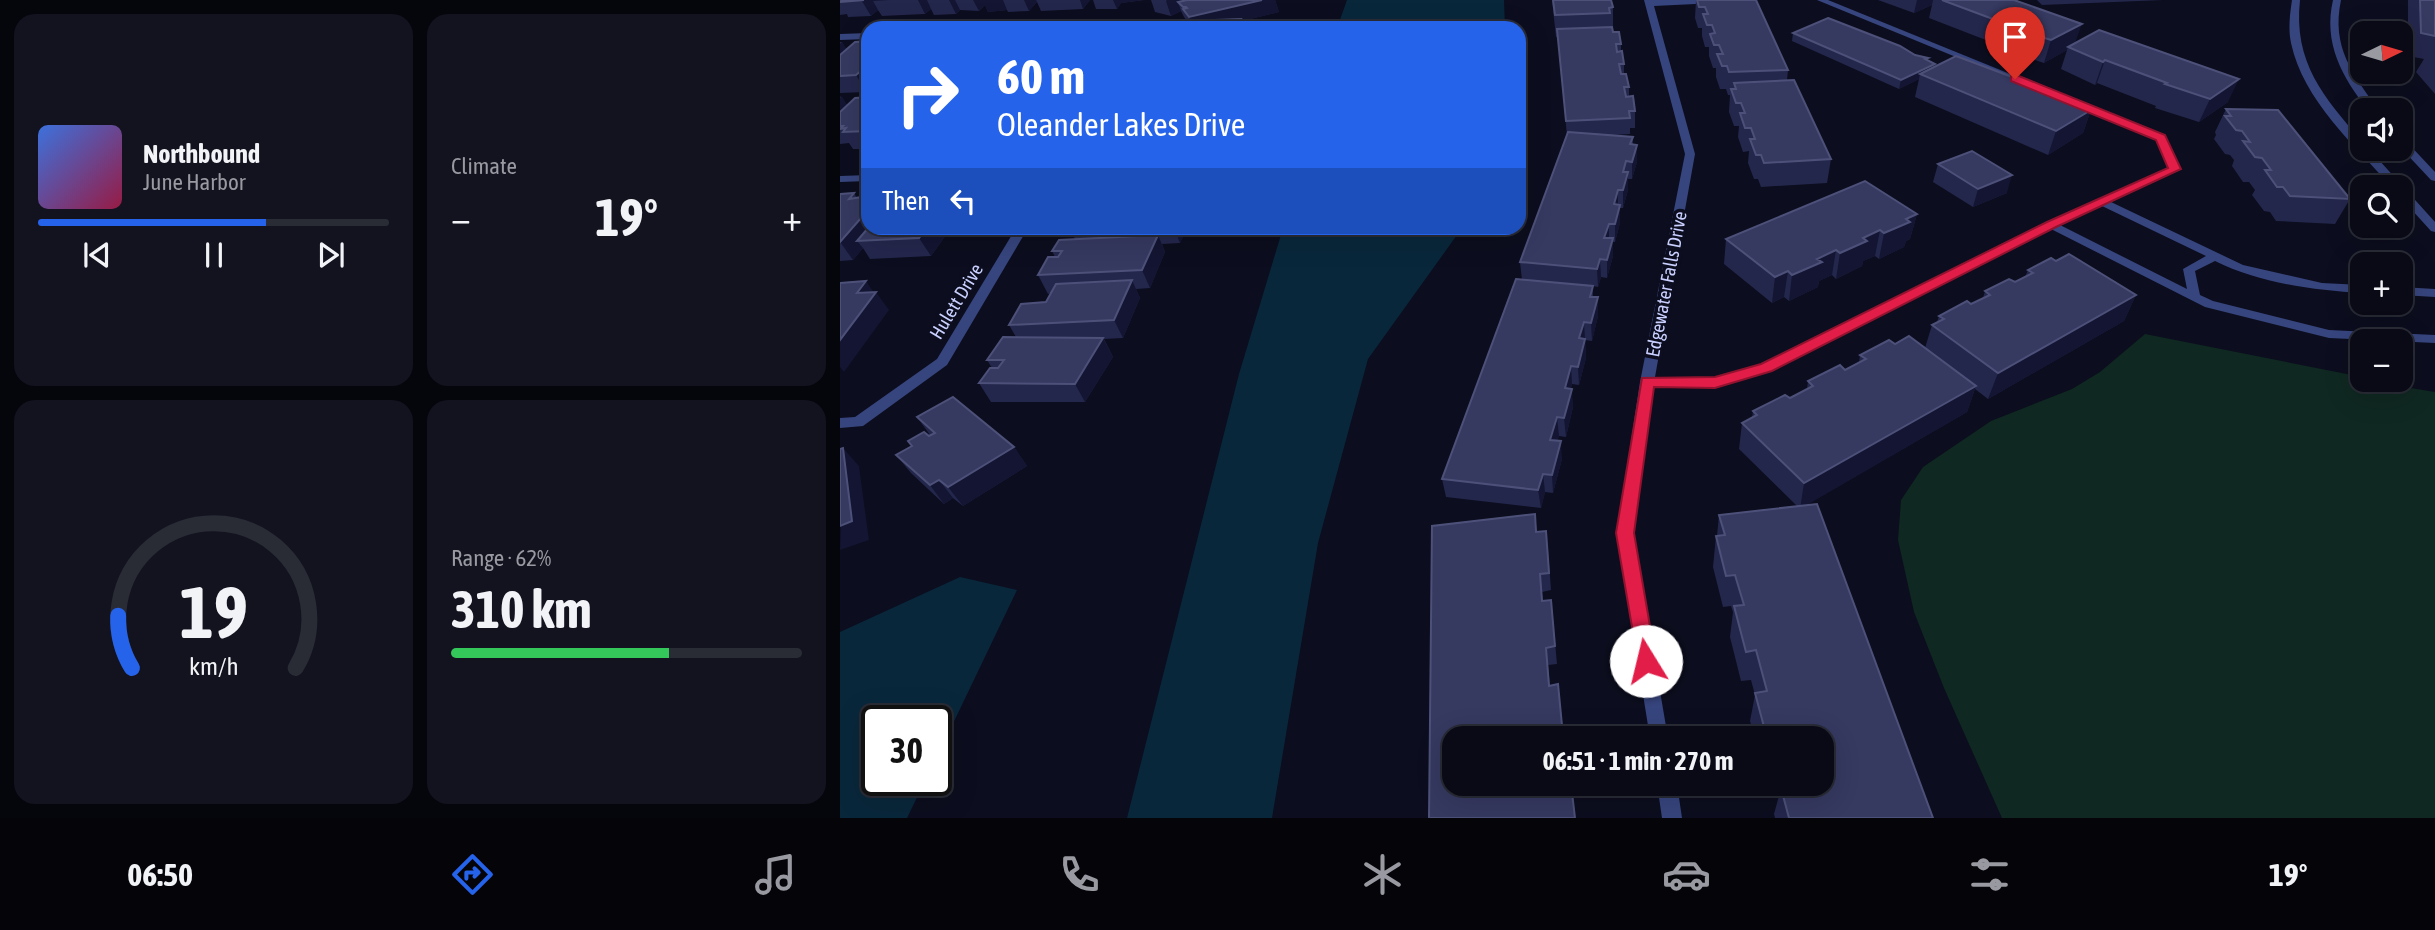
<!DOCTYPE html>
<html lang="en">
<head>
<meta charset="utf-8">
<style>
  :root { --surface:#090a16; --page:#12131f; --text:#f1f3f6; --muted:#999aa1; --line:#292b35; --accent:#2563eb }
  body { margin:0; font-family:"Asap Condensed",sans-serif; background:var(--page); color:var(--text); height:100vh; display:flex; flex-direction:column; font-size:26px; white-space:nowrap }
  * { box-sizing:border-box; margin:0 }
  p { font-size:23px; color:var(--muted) }
  .icon { flex:none; width:38px; height:38px; fill:none; stroke:currentColor; stroke-width:2; stroke-linecap:round; stroke-linejoin:round }
  .map { position:relative; flex:1; overflow:hidden }
  .side { display:flex; flex-direction:column; gap:14px; padding:14px; background:#05060c; width:840px }
  .side>* { flex:none }
  .top-card { position:absolute; left:21px; top:21px; width:665px; height:214px; border-radius:21px; box-shadow:0 7px 28px #0002,0 0 0 2px var(--line); background:#2563eb; color:#fff; overflow:hidden }
  .needle { width:46px; rotate:85deg }
  .buttons { position:absolute; left:1510px; top:21px; display:grid; gap:14px }
  .buttons a { display:grid; place-items:center; width:63px; height:63px; border-radius:14px; background:var(--surface); box-shadow:0 7px 28px #0002,0 0 0 2px var(--line); font-size:35px }
  .speed { position:absolute; left:21px; top:705px; display:flex; gap:14px; font-size:35px; font-weight:700; text-align:center }
  .speed>* { display:grid; place-content:center; width:91px; height:91px; border-radius:50%; background:var(--surface); box-shadow:0 7px 28px #0002,0 0 0 2px var(--line); line-height:1 }
  .speed .limit { border:4px solid #111; border-radius:10px; background:#fff; color:#111 }
  .pin { position:absolute; display:grid; place-items:center; width:60px; height:60px; color:#fff; margin:-72px -30px; border-radius:50% 50% 50% 0; rotate:-45deg; box-shadow:0 0 7px #0007 }
  .pin .icon { rotate:45deg }
  .me { position:absolute; width:77px; margin:-38px; rotate:351deg; stroke-linejoin:round; filter:drop-shadow(0 0 5px #0008) }
  .turn { display:flex; align-items:center; gap:24px; height:147px; padding:0 21px; font-size:32px }
  .turn .icon { width:91px; height:91px; stroke-width:2.5 }
  .turn b { display:block; font-size:49px; line-height:60px }
  .then { display:flex; align-items:center; height:66px; padding:0 21px; background:#0003; gap:14px; font-size:26px }
  .big { font-size:52px; font-weight:700; line-height:1.1 }
  .side .card { flex:1; display:flex; flex-direction:column; justify-content:center; gap:10px; min-width:0; padding:0 24px; border-radius:21px; background:var(--page) }
  .side .dial { align-items:center; gap:0 }
  .dial svg { height:182px; overflow:visible; fill:none; stroke:var(--line); stroke-width:7; stroke-linecap:round; text-anchor:middle }
  .dial text { fill:var(--text); stroke:none }
  .song { display:flex; align-items:center; gap:21px }
  .cover { width:84px; height:84px; border-radius:10px; background:linear-gradient(135deg,hsl(220 70% 55%),hsl(340 70% 35%)) }
  .played { height:7px; border-radius:4px; background:linear-gradient(90deg,var(--accent) 65%,var(--line) 65%) }
  .keys { display:flex; justify-content:space-around; direction:ltr }
  .heat { display:flex; justify-content:space-between; align-items:center; font-size:38px; direction:ltr }
  .charge { height:10px; border-radius:5px; background:linear-gradient(90deg,#34c759 62%,var(--line) 0) }
  .side .tiles { flex:1; display:grid; gap:14px; grid-template-columns:repeat(2,1fr) }
  .trip { position:absolute; left:602px; top:726px; width:392px; height:70px; border-radius:21px; background:var(--surface); box-shadow:0 7px 28px #0002,0 0 0 2px var(--line); font-weight:700; line-height:70px; text-align:center }
  .dock { display:flex; height:112px; justify-content:space-around; align-items:center; background:#040409; color:var(--muted) }
  .dock .icon { width:49px; height:49px }
  .dock .active { color:var(--accent) }
  .dock b { font-size:32px; color:var(--text) }
  main { display:flex; flex:1; min-height:0 }
  .map>svg:first-child { display:block }
  .green { fill:#0f2821 }
  .water { fill:#09273b }
  .lines { fill:none; stroke-linecap:round; stroke-linejoin:round }
  .minor { fill:#37457e; fill-rule:evenodd }
  .tertiary { fill:#37457e; fill-rule:evenodd }
  .wall { fill:#24274c }
  .shaded-wall { fill:#131532 }
  .building { fill:#363960; stroke:#4d5179; stroke-width:2 }
  .route { fill:#e11d48; stroke:#92132f; stroke-width:2 }
  .labels { text-anchor:middle; dominant-baseline:central; stroke-width:7; stroke-linejoin:round; paint-order:stroke }
  .street-label { font-size:19px; fill:#c9d0ff; stroke:#0c0d1e }
</style>
</head>
<body>
<main>
<section class="side">
<div class="tiles">
<div class="card">
<div class="song"><i class="cover"></i><div><b>Northbound</b><p>June Harbor</p></div></div>
<div class="played"></div>
<div class="keys"><svg class="icon" aria-label="previous" viewBox="0 0 24 24"><path d="M18 5L8 12l10 7zM5 5v14"/></svg><svg class="icon" aria-label="pause" viewBox="0 0 24 24"><path d="M8 5v14M16 5v14"/></svg><svg class="icon" aria-label="next" viewBox="0 0 24 24"><path d="M6 5l10 7-10 7zM19 5v14"/></svg></div>
</div>
<div class="card"><p>Climate</p>
<div class="heat"><a>−</a><b class="big">19°</b><a>+</a></div>
</div>
<div class="card dial"><svg viewBox="0 0 100 80">
<path d="M14 69A42 42 0 1 1 86 69"/>
<path d="M14 69A42 42 0 0 1 8 46" stroke="#2563eb"/>
<text x="50" y="56" font-size="32" font-weight="700">19</text>
<text x="50" y="72" font-size="11">km/h</text>
</svg></div>
<div class="card"><p>Range · 62%</p><b class="big">310 km</b><div class="charge"></div></div>
</div>
</section>
<div class="map">
<svg width="1595" height="818" viewBox="0 0 1595 818">
  <rect width="100%" height="100%" fill="#0c0d1e"/>
  <!-- green -->
  <polygon class="green" points="1305,334 1522,377 1522,380 1595,392 1595,818 1162,818 1104,688 1074,612 1058,540 1061,500 1083,467 1151,421 1232,389 1260,372"/>
  <!-- water -->
  <g class="water">
    <polygon points="507,0 664,0 665,28 497,28"/>
    <polygon points="443,228 622,228 528,359 478,543 432,818 287,818 399,374"/>
    <polygon points="120,577 177,590 96,759 96,721 37,721 37,780 85,781 67,818 0,818 0,632"/>
  </g>
  <g class="lines">
    <!-- minor -->
    <g class="minor">
      <path d="M804,0H901L897,2L814,6L855,154L815,377L875,378L921,365L1207,223L1329,168L1317,140L1223,101V97L1226,96L1325,136L1340,169L1271,202L1403,265L1482,283L1522,285V293C1473,290 1419,283 1375,261L1355,271L1360,295L1373,301L1489,330L1595,335V343L1489,338L1365,307L1211,229L931,371L875,388L813,387L793,533L828,738H810L777,533L800,382L845,154ZM1262,206L1366,256L1343,269L1347,289L1220,225Z"/>
      <polygon points="977,0 988,0 1180,78 1172,80"/>
      <polygon points="239,25 265,25 269,28 235,28"/>
      <polygon points="28,33 28,39 0,40 0,34"/>
      <polygon points="28,175 28,181 0,182 0,176"/>
      <polygon points="176,228 188,228 107,365 23,426 0,428 0,418 15,417 97,359"/>
      <polygon points="1561,287 1595,289 1595,297 1561,295"/>
      <polygon points="817,784 837,784 842,818 822,818"/>
    </g>
    <!-- tertiary -->
    <g class="tertiary">
      <path d="M1452,0H1460C1453,62 1484,98 1522,141V149H1529L1595,222V232L1591,231L1561,198V187H1552C1515,146 1463,100 1451,43C1448,28 1450,14 1452,0Z"/>
      <path d="M1493,0H1501C1491,48 1513,73 1538,110H1528C1502,77 1483,43 1493,0Z"/>
      <polygon points="1561,139 1565,140 1595,172 1595,181 1591,180 1561,148"/>
    </g>
  </g>
  <!-- wall -->
  <g class="wall">
    <polygon points="0,0 250,0 243,9 201,11 197,2 189,11 168,12 167,10 148,12 145,5 139,11 120,10 116,14 94,15 91,9 85,14 42,16 38,10 31,16 8,17 7,14 0,15"/>
    <polygon points="253,0 304,0 281,3 277,9 256,9"/>
    <polygon points="311,0 435,0 439,12 402,21 403,26 415,28 347,21 344,17 341,11 331,16 315,12"/>
    <polygon points="712,0 771,0 773,7 773,32 781,44 781,51 784,64 784,74 789,87 789,97 795,111 795,128 790,128 790,134 773,135 793,137 793,144 797,145 797,162 792,179 788,179 788,190 783,208 780,208 780,223 775,242 773,242 773,256 767,278 761,277 758,287 753,286 753,297 758,316 752,341 745,340 746,358 739,385 732,384 731,388 733,407 726,437 719,436 717,440 722,459 713,493 705,492 701,508 606,497 602,479 682,280 680,262 727,136 718,37 716,37"/>
    <polygon points="856,0 916,0 948,70 947,80 991,159 987,183 921,187 918,179 914,179 908,163 909,151 903,152 898,137 899,126 894,126 889,112 890,95 888,95 886,89 880,89 876,77 876,68 873,68 869,56 869,47 865,47 862,36 862,28 858,28 855,18"/>
    <polygon points="1038,0 1174,0 1235,43 1388,102 1359,122 1315,108 1316,106 1257,83 1255,85 1221,69 1227,50 1204,63 1168,51 1169,49 1089,18 1092,5 1074,13"/>
    <polygon points="1197,0 1323,0 1202,5"/>
    <polygon points="1568,0 1595,0 1595,94 1576,72 1584,59 1568,56"/>
    <polygon points="953,33 1075,55 1095,64 1094,67 1242,103 1241,105 1251,110 1243,133 1208,155 1075,97 1079,79 1059,89 952,41"/>
    <polygon points="28,41 28,90 26,92 0,93 0,42 2,42 6,49"/>
    <polygon points="0,96 7,105 28,97 28,149 13,149 9,143 0,144"/>
    <polygon points="1386,109 1510,199 1495,224 1436,221 1430,212 1424,211 1412,195 1415,190 1409,182 1403,182 1392,166 1394,160 1390,155 1385,154 1374,139 1376,135 1375,132"/>
    <polygon points="1098,164 1167,193 1133,207 1093,182"/>
    <polygon points="14,193 17,198 28,228 111,228 91,256 30,259 23,248 13,260 0,261 0,194"/>
    <polygon points="1077,214 1070,239 1066,241 1064,247 1039,259 1035,256 1023,261 1022,266 996,279 992,275 979,281 978,287 949,301 944,297 932,303 884,264 886,239"/>
    <polygon points="234,228 347,228 340,243 322,244 325,252 310,288 296,289 300,298 283,338 264,339 273,357 245,402 151,402 139,383 152,368 147,360 176,337 169,325 206,302 211,293 208,294 198,275 215,257 212,251 235,239 231,231"/>
    <polygon points="1216,261 1296,295 1284,321 1148,399 1135,389 1127,412 966,505 1093,818 935,818 934,814 940,792 938,784 982,784 982,738 915,738 910,721 915,695 911,680 901,681 890,637 893,612 891,606 883,607 873,567 876,536 877,536 879,515 957,506 899,449 902,423 912,418 913,411 950,398 967,389 968,381 1005,370 1019,363 1020,355 1055,344 1085,348 1092,325 1097,322 1099,316 1131,304 1143,298 1145,291 1175,282 1185,277 1188,270"/>
    <polygon points="77,417 174,447 187,466 123,506 113,498 104,504 71,473 56,455 90,435"/>
    <polygon points="695,514 697,532 708,549 711,590 702,592 703,601 711,600 717,664 708,665 710,686 718,684 724,738 614,738"/>
  </g>
  <!-- shaded-wall -->
  <g class="shaded-wall">
    <polygon points="24,0 49,0 33,1 38,10 31,16 22,1"/>
    <polygon points="78,0 87,0 91,9 85,14"/>
    <polygon points="109,0 115,0 120,10 116,14"/>
    <polygon points="133,0 163,0 167,10 148,12 145,5 139,11"/>
    <polygon points="184,0 196,0 197,2 189,11"/>
    <polygon points="240,0 250,0 243,9"/>
    <polygon points="273,0 304,0 281,3 277,9"/>
    <polygon points="327,0 435,0 439,12 402,21 404,28 353,28 349,17 338,2 341,11 331,16 326,1"/>
    <polygon points="1077,0 1093,0 1092,5 1074,13"/>
    <polygon points="1242,24 1234,46 1228,47 1227,50 1204,63 1211,40"/>
    <polygon points="2,42 12,58 0,69 0,44"/>
    <polygon points="1265,60 1257,83 1255,85 1263,62"/>
    <polygon points="1095,64 1093,72 1080,74 1079,79 1059,89 1061,80"/>
    <polygon points="22,70 28,81 28,90 26,92 16,75"/>
    <polygon points="1399,79 1388,102 1359,122 1370,99"/>
    <polygon points="2,96 12,113 0,125 0,98"/>
    <polygon points="1242,103 1236,119 1251,110 1243,133 1208,155 1216,131"/>
    <polygon points="797,145 797,162 792,179 792,162"/>
    <polygon points="788,172 788,190 783,208 783,190"/>
    <polygon points="1172,175 1167,193 1133,207 1138,189"/>
    <polygon points="778,190 778,208 774,204"/>
    <polygon points="780,205 780,223 775,242 775,224"/>
    <polygon points="28,210 28,228 17,241 23,248 13,260 0,242"/>
    <polygon points="1077,214 1070,239 1066,241 1064,247 1039,259 1044,233 1066,219"/>
    <polygon points="769,224 769,241 764,238"/>
    <polygon points="87,228 111,228 91,256 79,238"/>
    <polygon points="334,228 347,228 340,243"/>
    <polygon points="1040,230 1035,256 1023,261 1022,266 996,279 1000,253 1023,238"/>
    <polygon points="318,235 325,252 310,288 302,270"/>
    <polygon points="773,238 773,256 767,278 767,260"/>
    <polygon points="996,250 992,275 979,281 978,287 949,301 952,275 977,259"/>
    <polygon points="760,259 761,277 758,287 757,269"/>
    <polygon points="948,271 944,297 932,303 935,277"/>
    <polygon points="292,280 300,298 283,338 274,320"/>
    <polygon points="26,281 35,294 36,292 49,310 4,372 0,367 0,340 17,293"/>
    <polygon points="1296,295 1284,321 1148,399 1158,373"/>
    <polygon points="758,297 758,316 752,341 751,323"/>
    <polygon points="744,322 745,340 739,338"/>
    <polygon points="263,338 273,357 245,402 235,384"/>
    <polygon points="745,339 746,358 739,385 738,367"/>
    <polygon points="731,366 732,384 726,406 725,388"/>
    <polygon points="1136,386 1127,412 960,509 964,483"/>
    <polygon points="732,389 733,407 726,437 724,418"/>
    <polygon points="717,417 719,436 712,458 710,440"/>
    <polygon points="721,441 722,459 713,493 712,475"/>
    <polygon points="174,447 187,466 123,506 108,487"/>
    <polygon points="3,448 19,466 29,540 0,550"/>
    <polygon points="703,474 705,492 701,508 698,490"/>
    <polygon points="99,480 113,498 104,504 90,485"/>
  </g>
  <!-- building -->
  <g class="building">
    <polygon points="2,0 24,0 0,2"/>
    <polygon points="347,0 422,0 349,17 343,9 347,8 346,7 343,7 338,2"/>
    <polygon points="713,0 771,0 773,7 769,8 770,13 715,15"/>
    <polygon points="857,0 916,0 948,70 889,72 887,66 882,66 877,54 883,54 879,45 874,45 870,34 875,33 872,25 867,25 863,14 868,14 865,7 859,7"/>
    <polygon points="1102,0 1174,0 1242,24 1211,40 1175,29 1177,28"/>
    <polygon points="1580,0 1595,0 1595,36 1581,33"/>
    <polygon points="988,18 1060,46 1075,55 1088,58 1085,59 1095,64 1061,80 953,33"/>
    <polygon points="401,19 398,26 414,26 413,28 342,28 346,21"/>
    <polygon points="772,27 773,32 779,32 781,44 776,44 777,52 782,51 784,64 779,64 781,74 786,74 789,87 784,87 786,97 793,96 795,111 789,111 790,118 726,121 717,29"/>
    <polygon points="1259,30 1399,79 1370,99 1325,84 1327,83 1265,60 1263,62 1228,47"/>
    <polygon points="28,41 28,70 22,70 16,75 0,76 0,55 15,42"/>
    <polygon points="1116,56 1242,103 1239,105 1251,110 1216,131 1080,74"/>
    <polygon points="954,80 991,159 924,163 921,155 916,155 910,139 915,139 911,128 905,128 900,113 905,113 901,103 896,103 891,89 896,89 894,83"/>
    <polygon points="28,97 28,131 3,132 6,128 0,129 3,126 0,126 0,112 15,98"/>
    <polygon points="1386,109 1438,110 1510,199 1450,196 1443,187 1437,187 1425,170 1431,170 1422,158 1415,157 1403,141 1410,142 1402,131 1396,130 1385,116 1391,116"/>
    <polygon points="728,132 793,137 790,144 797,145 792,162 786,161 783,172 788,172 783,190 778,190 774,204 780,205 775,224 769,224 764,238 773,238 767,260 760,259 757,269 680,262"/>
    <polygon points="1132,151 1172,175 1138,189 1098,164"/>
    <polygon points="1025,181 1077,214 1066,219 1070,222 1044,233 1040,230 1023,238 1027,241 1000,253 996,250 977,259 982,262 952,275 948,271 935,277 886,239"/>
    <polygon points="14,193 9,199 28,196 28,210 0,242 0,194"/>
    <polygon points="28,228 87,228 79,238 17,241"/>
    <polygon points="234,228 291,228 231,231"/>
    <polygon points="318,235 302,270 198,275 208,257 218,257 222,251 212,251 219,240"/>
    <polygon points="1229,254 1296,295 1158,373 1092,325 1104,319 1099,316 1127,301 1131,304 1150,295 1145,291 1169,279 1175,282 1193,273 1188,270 1211,258 1216,261"/>
    <polygon points="676,279 753,286 750,297 758,297 751,323 744,322 739,338 745,339 738,367 731,366 725,388 732,389 724,418 717,417 710,440 721,441 712,475 703,474 698,490 602,479"/>
    <polygon points="292,280 274,320 169,325 181,304 206,302 216,284"/>
    <polygon points="26,281 17,293 36,292 0,340 0,283"/>
    <polygon points="1069,336 1136,386 964,483 902,423 917,415 913,411 945,395 950,398 973,386 968,381 1000,365 1005,370 1026,359 1020,355 1049,340 1055,344"/>
    <polygon points="163,337 263,338 235,384 139,383 150,368 158,368 164,360 147,360"/>
    <polygon points="113,397 174,447 108,487 99,480 90,485 56,455 72,446 68,441 84,432 89,436 95,433 77,417"/>
    <polygon points="3,448 12,521 0,526 0,449"/>
    <polygon points="977,504 1093,818 949,818 941,788 952,786 951,784 982,784 982,738 927,738 915,693 927,691 916,650 906,652 894,606 904,605 895,575 886,576 876,536 885,535 879,515"/>
    <polygon points="695,514 696,532 706,531 709,573 700,574 702,601 711,600 715,646 706,648 709,686 718,684 723,736 713,737 713,738 614,738 614,784 731,784 735,818 589,818 592,526"/>
  </g>
  <!-- route -->
  <polygon class="route" points="1171,76 1179,76 1325,135 1341,169 1216,227 932,371 875,388 814,387 794,533 816,661 813,668 806,670 799,668 776,533 802,378 875,377 921,364 1207,222 1328,168 1316,140 1171,81"/>
  <g class="labels">
    <!-- street labels -->
    <g class="street-label">
      <text transform="translate(826 284) rotate(-79)">Edgewater Falls Drive</text>
      <text transform="translate(116 301) rotate(-59)">Hulett Drive</text>
    </g>
  </g>
</svg>
<div class="buttons">
<a><svg class="needle" viewBox="-14 -14 28 28"><path d="M0-13l5 13h-10z" fill="#e53935"/><path d="M0 13l5-13h-10z" fill="#999aa1"/></svg></a>
<a><svg class="icon" aria-label="sound" viewBox="0 0 24 24"><path d="M4 9h4l5-4v14l-5-4H4zM17 9q2 3 0 6"/></svg></a>
<a><svg class="icon" aria-label="search" viewBox="0 0 24 24"><circle cx="10" cy="10" r="6"/><path d="M15 15l6 6"/></svg></a>
<a>+</a>
<a>−</a>
</div>
<div class="speed"><div class="limit">30</div></div>
<div class="pin" style="left:1175px;top:79px;background:#d93025"><svg class="icon" aria-label="arrive" viewBox="0 0 24 24"><path d="M6 21V4h12l-3 4 3 4H6"/></svg></div>
<svg class="me" style="left:806px;top:661px" viewBox="-20 -20 40 40"><circle r="19" fill="#fff"/><path d="M0-13L10 11 0 6-10 11z" fill="#e11d48"/></svg>
<div class="trip">06:51 · 1 min · 270 m</div>
<div class="top-card">
<div class="turn"><svg class="icon" aria-label="right" viewBox="0 0 24 24"><path d="M7 20v-9h11M14 6l5 5-5 5"/></svg><div><b>60 m</b>Oleander Lakes Drive</div></div>
<div class="then">Then<svg class="icon" aria-label="left" viewBox="0 0 24 24"><path d="M17 20v-9H6M10 6l-5 5 5 5"/></svg></div>
</div>
</div>
</main>
<nav class="dock">
<b>06:50</b>
<svg class="icon active" aria-label="directions" viewBox="0 0 24 24"><path d="M12 3l9 9-9 9-9-9zM9 14v-3h6M13 9l2 2-2 2"/></svg>
<svg class="icon" aria-label="music" viewBox="0 0 24 24"><path d="M9 18V5l10-2v13"/><circle cx="6" cy="18" r="3"/><circle cx="16" cy="16" r="3"/></svg>
<svg class="icon" aria-label="phone" viewBox="0 0 24 24"><path d="M5 4h4l2 5-3 2q2 4 5 5l2-3 5 2v4C11 20 4 13 5 4z"/></svg>
<svg class="icon" aria-label="climate" viewBox="0 0 24 24"><path d="M12 3v18M4 7l16 10M4 17L20 7"/></svg>
<svg class="icon" aria-label="car" viewBox="0 0 24 24"><path d="M5 17H2v-5l4-1 3-4h7l3 4 3 1v5h-3M9 17h6M6 11h13"/><circle cx="7" cy="17" r="2"/><circle cx="17" cy="17" r="2"/></svg>
<svg class="icon" aria-label="filters" viewBox="0 0 24 24"><path d="M4 7h16M4 17h16"/><circle cx="9" cy="7" r="2"/><circle cx="15" cy="17" r="2"/></svg>
<b>19°</b>
</nav>
</body>
</html>
